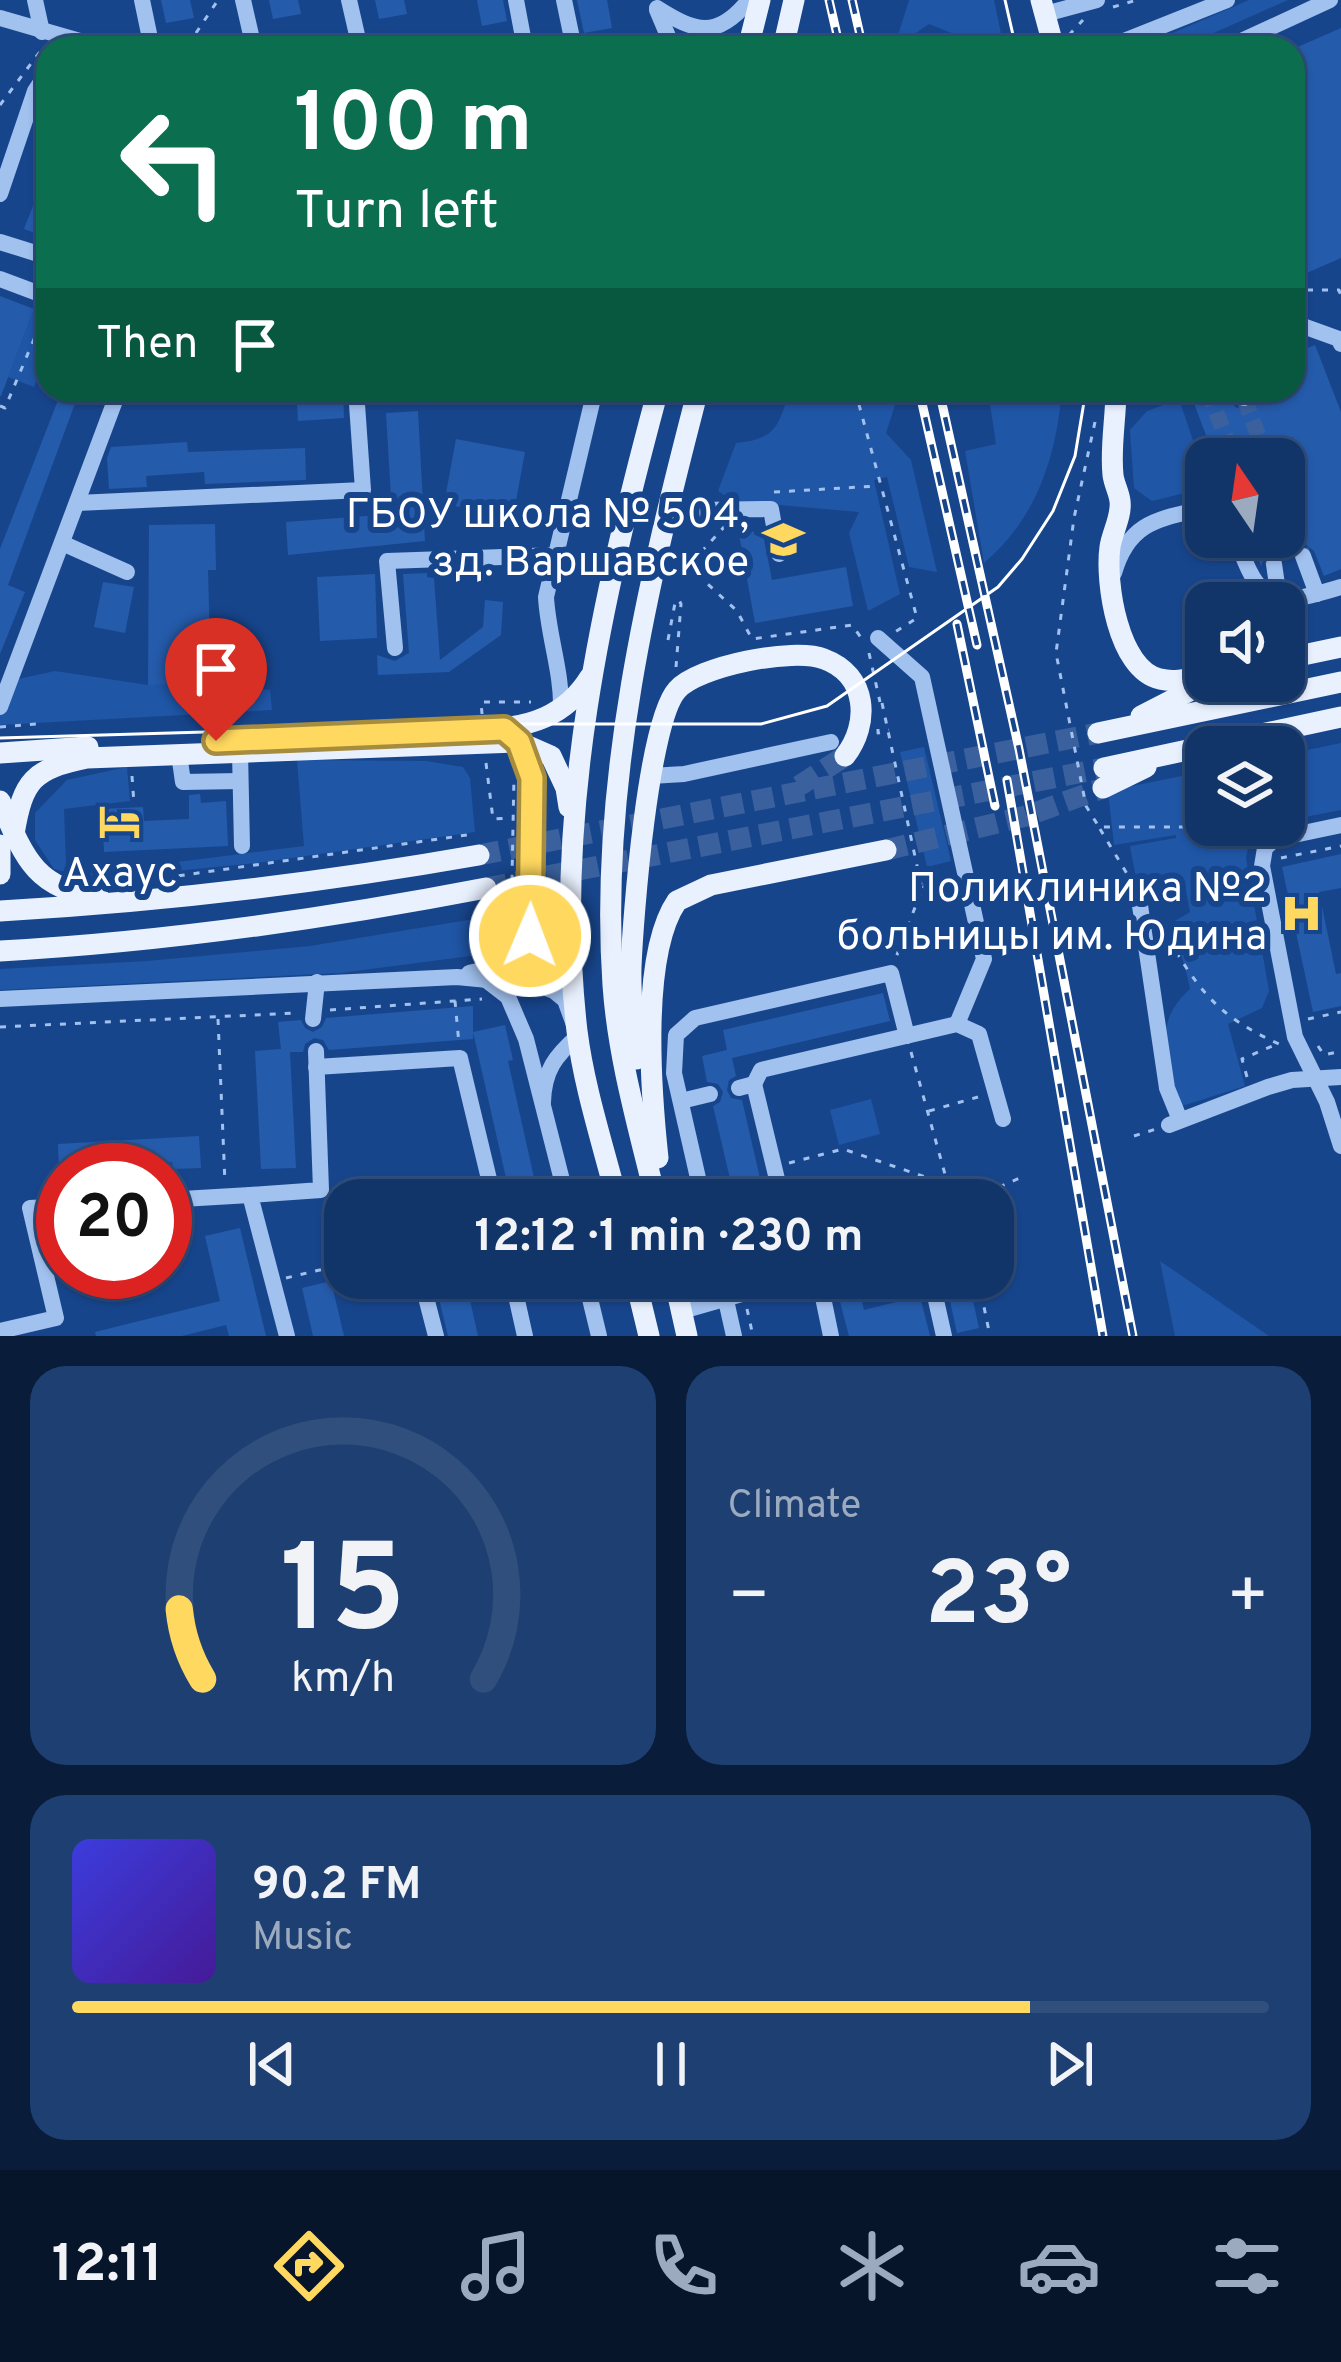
<!DOCTYPE html>
<html lang="en">
<head>
<meta charset="utf-8">
<style>
  :root { --surface:#113469; --page:#1e3f71; --text:#f1f3f6; --muted:#9caac0; --line:#304f7d; --accent:#ffd85f }
  body { margin:0; font-family:Overpass,sans-serif; background:var(--page); color:var(--text); height:100vh; display:flex; flex-direction:column; font-size:45px; white-space:nowrap }
  * { box-sizing:border-box; margin:0 }
  p { font-size:39px; color:var(--muted) }
  .icon { flex:none; width:66px; height:66px; fill:none; stroke:currentColor; stroke-width:2; stroke-linecap:round; stroke-linejoin:round }
  .map { position:relative; height:1336px; overflow:hidden }
  .details { display:flex; flex-direction:column; gap:30px; padding:30px; background:#091d3a; flex:1 }
  .details>* { flex:none }
  .hud { position:absolute; left:36px; top:36px; width:1269px; height:366px; border-radius:36px; box-shadow:0 3px 9px #0004,0 0 0 3px var(--line); background:#0b6e4f; color:#fff; overflow:hidden }
  .needle { width:78px; rotate:347deg }
  .tools { position:absolute; left:1185px; top:438px; display:grid; gap:24px }
  .tools a { display:grid; place-items:center; width:120px; height:120px; border-radius:24px; background:var(--surface); box-shadow:0 3px 9px #0004,0 0 0 3px var(--line); font-size:60px }
  .speed { position:absolute; left:36px; top:1143px; display:flex; gap:24px; font-size:60px; font-weight:700; text-align:center }
  .speed>* { display:grid; place-content:center; width:156px; height:156px; border-radius:50%; background:var(--surface); box-shadow:0 3px 9px #0004,0 0 0 3px var(--line); line-height:1 }
  .speed .limit { border:18px solid #d22; background:#fff; color:#111 }
  .pin { position:absolute; display:grid; place-items:center; width:102px; height:102px; color:#fff; margin:-123px -51px; border-radius:50% 50% 50% 0; rotate:-45deg; box-shadow:0 0 12px #0007 }
  .pin .icon { rotate:45deg }
  .me { position:absolute; width:132px; margin:-66px; rotate:1deg; stroke-linejoin:round; filter:drop-shadow(0 0 9px #0008) }
  .turn { display:flex; align-items:center; gap:42px; height:252px; padding:0 60px; font-size:54px }
  .turn .icon { width:156px; height:156px; stroke-width:2.5 }
  .turn b { display:block; font-size:84px; line-height:102px }
  .then { display:flex; align-items:center; height:114px; padding:0 60px; background:#0003; gap:24px; font-size:45px }
  .big { font-size:90px; font-weight:700; line-height:1.1 }
  .details .card { flex:1; display:flex; flex-direction:column; justify-content:center; gap:18px; min-width:0; padding:0 42px; border-radius:36px; background:var(--page) }
  .details .dial { align-items:center; gap:0 }
  .dial svg { height:312px; overflow:visible; fill:none; stroke:var(--line); stroke-width:7; stroke-linecap:round; text-anchor:middle }
  .dial text { fill:var(--text); stroke:none }
  .song { display:flex; align-items:center; gap:36px }
  .cover { width:144px; height:144px; border-radius:18px; background:linear-gradient(135deg,hsl(240 70% 55%),hsl(260 70% 35%)) }
  .played { height:12px; border-radius:6px; background:linear-gradient(90deg,var(--accent) 80%,var(--line) 80%) }
  .keys { display:flex; justify-content:space-around; direction:ltr }
  .heat { display:flex; justify-content:space-between; align-items:center; font-size:66px; direction:ltr }
  .details .tiles { flex:1; display:grid; gap:30px; grid-template-columns:1fr 1fr }
  .card:last-child { grid-column:span 2 }
  .trip { position:absolute; left:324px; top:1179px; width:690px; height:120px; border-radius:36px; background:var(--surface); box-shadow:0 3px 9px #0004,0 0 0 3px var(--line); font-weight:700; line-height:120px; text-align:center }
  .tab-bar { display:flex; height:192px; justify-content:space-around; align-items:center; background:#07152a; color:var(--muted) }
  .tab-bar .icon { width:84px; height:84px }
  .tab-bar .current { color:var(--accent) }
  .tab-bar b { font-size:54px; color:var(--text) }
  .map>svg:first-child { display:block }
  .green { fill:#1f56a6 }
  .building { fill:#255bab }
  .lines { fill:none; stroke-linecap:round; stroke-linejoin:round }
  .minor-tunnel { stroke:#3a619d; stroke-width:16; stroke-dasharray:16 8; stroke-linecap:butt }
  .major-tunnel { stroke:#3a619d; stroke-width:21; stroke-dasharray:21 10; stroke-linecap:butt }
  .path { stroke:#a1c1ef; stroke-width:3; stroke-dasharray:6 9; stroke-linecap:butt }
  .minor { stroke:#a1c1ef; stroke-width:16 }
  .major { stroke:#e9f1ff; stroke-width:21 }
  .tram { stroke:#fff; stroke-width:3 }
  .rail-casing { stroke:#fff; stroke-width:9 }
  .rail { stroke:#17458c; stroke-width:4.5; stroke-dasharray:14; stroke-linecap:butt }
  .route-casing { stroke:#a68c3e; stroke-width:30 }
  .route { stroke:#ffd85f; stroke-width:21 }
  .labels { text-anchor:middle; dominant-baseline:central; stroke-width:12; stroke-linejoin:round; paint-order:stroke }
  .poi-label { font-size:42px; fill:#fff; stroke:#17458c; text-anchor:end }
</style>
</head>
<body>
<div class="map">
<svg width="1341" height="1336" viewBox="0 0 1341 1336">
  <rect width="100%" height="100%" fill="#17458c"/>
  <!-- green -->
  <g class="green">
    <polygon points="909,0 994,0 1004,48 956,48 954,34 929,24 894,48"/>
    <polygon points="1249,0 1288,0 1180,48 1138,48"/>
    <polygon points="34,309 48,315 48,349 34,387 8,377"/>
    <path d="M790,390H892L896,402L886,433L911,460L937,572L909,567L887,477L874,480L900,594L868,611L849,533L859,512L733,501L718,491L736,443C777,439 778,426 790,390Z"/>
    <path d="M988,390H1062C1056,457 1037,518 984,563L965,451L996,444Z"/>
    <polygon points="1179,399 1206,479 1193,491 1152,501 1134,488 1130,430 1147,411"/>
    <polygon points="55,671 148,685 211,684 270,690 272,710 0,725 0,683"/>
    <polygon points="1341,743 1341,810 1284,821 1284,755"/>
    <polygon points="924,747 951,861 927,867 900,752"/>
    <polygon points="297,760 426,761 463,767 470,778 475,832 256,863 95,879 54,869 35,840 35,813 67,780 127,767 130,801 64,809 66,864 91,873 304,846"/>
    <path d="M1206,771V825H1265L1249,842L1246,858L1269,991L1262,1008L1228,1024L1245,1086L1179,1107C1169,1060 1149,1026 1190,989C1186,965 1176,945 1175,921L1190,912L1184,881L1138,889L1130,846L1176,838V835L1114,845L1108,791Z"/>
    <path d="M492,916L493,925L503,923C499,939 493,948 478,955L340,973L0,990V969L147,961L310,946Z"/>
    <polygon points="871,1099 880,1134 839,1145 830,1110"/>
    <polygon points="1160,1261 1269,1336 1175,1336"/>
  </g>
  <!-- building -->
  <g class="building">
    <polygon points="161,0 190,0 194,18 166,23"/>
    <polygon points="269,0 298,0 301,14 273,19"/>
    <polygon points="375,0 404,0 407,14 379,19"/>
    <polygon points="477,0 503,0 507,21 482,26"/>
    <polygon points="577,0 607,0 612,28 584,33"/>
    <polygon points="1341,28 1341,258 1293,279 1293,49"/>
    <polygon points="47,170 48,170 48,238 24,229"/>
    <polygon points="0,296 34,309 1,396 0,396"/>
    <polygon points="1315,345 1341,412 1341,569 1324,576 1314,551 1304,543 1294,547 1291,558 1286,560 1278,552 1267,553 1261,566 1250,537 1284,537 1284,459 1215,459 1189,390 1228,390 1235,407 1247,410 1256,401 1255,390 1293,390 1293,354"/>
    <polygon points="62,390 80,390 8,585 25,592 0,654 0,549"/>
    <polygon points="296,390 343,390 344,418 298,421"/>
    <polygon points="418,411 425,541 288,555 286,522 392,514 386,413"/>
    <polygon points="456,439 525,452 513,517 444,504"/>
    <polygon points="187,442 188,452 305,448 306,480 205,484 204,472 146,476 147,487 109,489 107,458 111,447"/>
    <polygon points="215,524 216,570 208,570 211,684 148,685 149,525"/>
    <polygon points="762,530 772,580 846,567 853,606 755,623 739,534"/>
    <polygon points="427,573 427,577 434,578 440,660 483,627 485,600 503,602 501,635 449,672 378,675 377,655 395,661 409,653 403,574"/>
    <polygon points="375,574 377,638 320,641 317,577"/>
    <polygon points="103,582 134,587 125,633 94,627"/>
    <polygon points="200,794 201,803 226,801 228,846 104,852 102,809 143,807 144,821 189,819 189,795"/>
    <polygon points="1341,854 1341,888 1319,892 1336,974 1341,973 1341,1006 1313,1012 1282,867"/>
    <polygon points="883,993 890,1021 732,1058 736,1076 729,1080 727,1090 731,1098 742,1100 765,1200 735,1200 713,1106 720,1102 723,1092 718,1084 707,1082 702,1056 727,1050 723,1030"/>
    <polygon points="473,1006 473,1039 329,1050 323,1040 314,1038 305,1044 303,1052 290,1052 296,1168 261,1169 255,1051 281,1049 278,1022 301,1020 305,1028 313,1032 322,1027 326,1018"/>
    <polygon points="505,1025 513,1060 508,1061 539,1200 511,1200 473,1032"/>
    <polygon points="199,1136 201,1168 173,1169 172,1162 59,1170 58,1144"/>
    <polygon points="345,1206 345,1235 331,1239 324,1211"/>
    <polygon points="240,1228 266,1336 229,1336 226,1325 182,1336 96,1336 95,1332 220,1301 205,1236"/>
    <polygon points="434,1278 465,1278 478,1336 448,1336"/>
    <polygon points="945,1278 968,1278 979,1328 957,1333"/>
    <polygon points="331,1281 344,1336 313,1336 302,1288"/>
    <polygon points="860,1293 864,1310 920,1296 930,1336 849,1336 839,1298"/>
  </g>
  <g class="lines">
    <!-- minor-tunnel -->
    <g class="minor-tunnel">
      <polyline points="1208,390 1234,459"/>
      <polyline points="1244,398 1267,459"/>
      <polyline points="1284,505 1303,556"/>
      <polyline points="1264,537 1274,564"/>
    </g>
    <!-- major-tunnel -->
    <g class="major-tunnel">
      <polyline points="799,786 845,756"/>
      <polyline points="886,850 1026,816 1103,788"/>
      <polyline points="479,855 1098,733"/>
      <polyline points="486,888 1104,768"/>
    </g>
    <!-- path -->
    <g class="path">
      <polyline points="1113,7 1137,0"/>
      <polyline points="196,33 218,0"/>
      <polyline points="1069,35 1083,20"/>
      <polyline points="0,105 42,49"/>
      <polyline points="1293,295 1305,290 1339,290 1341,296"/>
      <polyline points="855,390 917,618 895,632"/>
      <polyline points="0,406 5,408 45,313"/>
      <polyline points="1095,422 1074,518 1056,653 1086,806 1099,827 1262,827"/>
      <polyline points="774,492 878,486"/>
      <polyline points="569,557 590,560"/>
      <polyline points="691,563 725,526"/>
      <polyline points="686,564 737,611 752,639 852,625 862,639"/>
      <polyline points="668,640 675,603"/>
      <polyline points="869,653 880,702"/>
      <polyline points="676,667 681,604 678,598"/>
      <polyline points="882,703 922,889 895,960"/>
      <polyline points="482,714 481,702 531,702"/>
      <polyline points="0,727 37,724"/>
      <polyline points="878,729 878,733 889,730"/>
      <polyline points="486,763 493,819 511,818"/>
      <polyline points="132,776 134,804"/>
      <polyline points="1100,829 1129,877"/>
      <polyline points="1281,858 1341,846"/>
      <polyline points="149,880 474,834"/>
      <polyline points="107,881 134,882"/>
      <polyline points="923,888 939,864"/>
      <path d="M1160,926C1198,987 1211,1013 1279,1044"/>
      <polyline points="507,940 511,929 514,776"/>
      <polyline points="455,1001 459,1044"/>
      <polyline points="330,1010 482,999"/>
      <polyline points="218,1019 225,1183"/>
      <polyline points="1308,1019 1341,1012"/>
      <polyline points="0,1027 296,1013"/>
      <polyline points="1318,1046 1324,1055 1341,1051"/>
      <polyline points="911,1052 948,1185 956,1189"/>
      <polyline points="1247,1077 1242,1059 1277,1044"/>
      <polyline points="929,1111 978,1097"/>
      <polyline points="1134,1136 1156,1129"/>
      <polyline points="789,1163 843,1149 946,1184"/>
      <polyline points="999,1187 1022,1177"/>
      <polyline points="286,1278 345,1264"/>
      <polyline points="978,1278 990,1336"/>
      <polyline points="747,1309 753,1336"/>
    </g>
    <!-- minor -->
    <g class="minor">
      <polyline points="35,0 42,32"/>
      <polyline points="142,0 152,48"/>
      <polyline points="243,0 254,48"/>
      <polyline points="349,0 360,48"/>
      <polyline points="516,0 525,48"/>
      <polyline points="564,0 574,48"/>
      <path d="M657,8C695,32 717,40 749,0"/>
      <polyline points="657,10 673,48"/>
      <polyline points="1045,14 1097,0"/>
      <polyline points="0,18 97,46"/>
      <polyline points="1114,45 1227,0"/>
      <polyline points="91,48 156,48"/>
      <polyline points="1226,48 1330,0"/>
      <polyline points="0,194 35,91 48,71"/>
      <polyline points="0,242 48,257"/>
      <polyline points="0,279 48,297"/>
      <polyline points="1293,330 1303,326 1339,339 1341,344"/>
      <polyline points="1241,390 1244,398"/>
      <polyline points="1116,398 1136,390"/>
      <polyline points="77,503 363,490 356,390"/>
      <polyline points="669,504 697,510 771,509 779,554"/>
      <path d="M1236,537C1259,606 1273,608 1341,587"/>
      <polyline points="62,543 127,572"/>
      <polyline points="1303,556 1317,594"/>
      <polyline points="1274,564 1279,599"/>
      <path d="M1114,573C1129,521 1159,519 1206,508"/>
      <polyline points="878,638 922,677 984,959 957,1024"/>
      <polyline points="395,648 387,561 556,555"/>
      <polyline points="0,707 119,390"/>
      <path d="M561,709C562,672 548,635 546,597L595,390"/>
      <polyline points="240,752 242,846"/>
      <polyline points="179,754 183,782 240,781"/>
      <polyline points="651,776 684,774 831,742"/>
      <polyline points="1341,825 1275,839 1265,848 1262,866 1295,1037 1327,1102 1341,1146"/>
      <polyline points="1138,892 1167,1088 1180,1120"/>
      <path d="M469,973C497,967 516,963 530,936L532,778L518,740"/>
      <polyline points="486,980 508,997 526,1039 567,1200"/>
      <path d="M0,999L457,977L538,985L554,991L565,1000L578,1036C555,1056 544,1071 543,1102"/>
      <polyline points="313,1019 317,982"/>
      <polyline points="316,1067 460,1058 494,1200"/>
      <polyline points="754,1084 761,1070 957,1024 979,1034 1003,1119"/>
      <polyline points="739,1088 754,1084 782,1200"/>
      <polyline points="681,1101 710,1094"/>
      <polyline points="1169,1125 1268,1087 1292,1080 1341,1077"/>
      <polyline points="165,1200 250,1195"/>
      <polyline points="703,1200 674,1073 676,1035 695,1018 891,973 907,1036"/>
      <polyline points="968,1200 986,1192"/>
      <polyline points="421,1278 436,1336"/>
      <polyline points="512,1278 525,1336"/>
      <polyline points="585,1278 599,1336"/>
      <polyline points="721,1278 734,1336"/>
      <polyline points="819,1278 831,1336"/>
      <polyline points="931,1278 944,1336"/>
      <polyline points="682,1311 798,1278"/>
      <polyline points="0,1331 56,1318 30,1208 63,1206"/>
      <polyline points="287,1336 250,1195 321,1190 316,1051"/>
    </g>
    <!-- major -->
    <g class="major">
      <polyline points="1041,0 1054,48"/>
      <polyline points="748,48 760,0"/>
      <polyline points="783,48 794,0"/>
      <path d="M1116,390C1116,418 1110,447 1113,475C1114,484 1119,492 1120,501C1122,516 1112,533 1110,547C1105,582 1118,670 1160,679C1175,683 1191,678 1206,675"/>
      <polyline points="1284,659 1341,647"/>
      <polyline points="1141,716 1209,681"/>
      <path d="M485,729C529,728 566,716 590,677"/>
      <polyline points="1098,733 1341,682"/>
      <polyline points="0,753 88,747"/>
      <polyline points="1104,768 1341,717"/>
      <polyline points="1103,788 1146,767"/>
      <path d="M0,801C24,857 34,888 99,898"/>
      <path d="M14,834C23,780 33,769 87,758L519,742L551,756L566,788L569,807"/>
      <polyline points="0,845 0,874"/>
      <path d="M0,911C161,902 320,883 479,855"/>
      <path d="M0,951C163,942 325,919 486,888"/>
      <path d="M636,1059C634,1029 630,998 631,967C633,917 648,722 677,690C698,666 794,647 824,659C868,675 870,724 845,756"/>
      <path d="M658,1158C651,1092 640,955 677,901L711,885L886,850"/>
      <path d="M617,1200C603,1145 584,1087 577,1031C552,815 602,598 658,390"/>
      <path d="M656,1200C639,1129 618,1058 613,985C599,785 648,582 698,390"/>
      <polyline points="635,1278 649,1336"/>
      <polyline points="674,1278 687,1336"/>
    </g>
    <!-- tram -->
    <g class="tram">
      <polyline points="1005,0 1016,48"/>
      <polyline points="0,738 480,724 761,724 827,706 998,587 1022,559 1053,511 1075,456 1086,390"/>
    </g>
    <defs>
      <g id="rail">
        <polyline points="829,0 840,48"/>
        <polyline points="852,0 863,48"/>
        <polyline points="919,390 977,645"/>
        <polyline points="939,390 1019,749 1133,1336"/>
        <polyline points="957,624 995,806"/>
        <polyline points="1007,780 1103,1336"/>
      </g>
    </defs>
    <!-- rail casing -->
    <use href="#rail" class="rail-casing"/>
    <!-- rail -->
    <use href="#rail" class="rail"/>
  </g>
  <g class="lines">
    <defs>
      <polyline id="route" points="216,741 504,729 519,742 532,778 530,936"/>
    </defs>
    <!-- route casing -->
    <use href="#route" class="route-casing"/>
    <!-- route -->
    <use href="#route" class="route"/>
  </g>
  <!-- icons -->
  <defs>
    <symbol id="school-bare" viewBox="-9 -9 18 18"><path d="M0-5L7-2L0 1L-7-2ZM-4 1L0 2.5L4 1V4Q0 6-4 4Z" fill="#ffd85f" stroke="#17458c" stroke-width="2.5" paint-order="stroke"/></symbol>
    <symbol id="hotel-bare" viewBox="-9 -9 18 18"><path d="M-6-4.5h1.5V1H6V5H4.5V3h-9V5H-6ZM-4 0a1.8 1.8 0 1 1 3.6 0ZM.5 0V-2.5h3Q6-2.5 6 0Z" fill="#ffd85f" stroke="#17458c" stroke-width="2.5" paint-order="stroke"/></symbol>
    <symbol id="hospital-bare" viewBox="-9 -9 18 18"><path d="M-5-5h3v3.5h4V-5h3V5h-3V1.5h-4V5h-3Z" fill="#ffd85f" stroke="#17458c" stroke-width="2.5" paint-order="stroke"/></symbol>
  </defs>
  <g fill-rule="evenodd">
    <use href="#school-bare" x="754" y="510" width="59" height="59"/>
    <use href="#hotel-bare" x="90" y="792" width="59" height="59"/>
    <use href="#hospital-bare" x="1272" y="884" width="59" height="59"/>
  </g>
  <g class="labels">
    <!-- poi labels -->
    <g class="poi-label">
      <text x="749" y="516">ГБОУ школа № 504,<tspan x="749" dy="48">зд. Варшавское</tspan></text>
      <text x="120" y="875" text-anchor="middle">Ахаус</text>
      <text x="1267" y="890">Поликлиника №2<tspan x="1267" dy="48">больницы им. Юдина</tspan></text>
    </g>
  </g>
</svg>
<div class="tools">
<a><svg class="needle" viewBox="-14 -14 28 28"><path d="M0-13l5 13h-10z" fill="#e53935"/><path d="M0 13l5-13h-10z" fill="#9caac0"/></svg></a>
<a><svg class="icon" aria-label="sound" viewBox="0 0 24 24"><path d="M4 9h4l5-4v14l-5-4H4zM17 9q2 3 0 6"/></svg></a>
<a><svg class="icon" aria-label="layers" viewBox="0 0 24 24"><path d="M12 4l9 5-9 5-9-5zM3 14l9 5 9-5"/></svg></a>
</div>
<div class="speed"><div class="limit">20</div></div>
<div class="pin" style="left:216px;top:741px;background:#d93025"><svg class="icon" aria-label="arrive" viewBox="0 0 24 24"><path d="M6 21V4h12l-3 4 3 4H6"/></svg></div>
<svg class="me" style="left:530px;top:936px" viewBox="-20 -20 40 40"><circle r="17" fill="#ffd85f" stroke="#fff" stroke-width="3"/><path d="M0-11L8 9 0 5-8 9z" fill="#fff"/></svg>
<div class="trip">12:12 · 1 min · 230 m</div>
<div class="hud">
<div class="turn"><svg class="icon" aria-label="left" viewBox="0 0 24 24"><path d="M17 20v-9H6M10 6l-5 5 5 5"/></svg><div><b>100 m</b>Turn left</div></div>
<div class="then">Then<svg class="icon" aria-label="arrive" viewBox="0 0 24 24"><path d="M6 21V4h12l-3 4 3 4H6"/></svg></div>
</div>
</div>
<section class="details">
<div class="tiles">
<div class="card dial"><svg viewBox="0 0 100 80">
<path d="M14 69A42 42 0 1 1 86 69"/>
<path d="M14 69A42 42 0 0 1 8 51" stroke="#ffd85f"/>
<text x="50" y="56" font-size="32" font-weight="700">15</text>
<text x="50" y="72" font-size="11">km/h</text>
</svg></div>
<div class="card"><p>Climate</p>
<div class="heat"><a>−</a><b class="big">23°</b><a>+</a></div>
</div>
<div class="card">
<div class="song"><i class="cover"></i><div><b>90.2 FM</b><p>Music</p></div></div>
<div class="played"></div>
<div class="keys"><svg class="icon" aria-label="previous" viewBox="0 0 24 24"><path d="M18 5L8 12l10 7zM5 5v14"/></svg><svg class="icon" aria-label="pause" viewBox="0 0 24 24"><path d="M8 5v14M16 5v14"/></svg><svg class="icon" aria-label="next" viewBox="0 0 24 24"><path d="M6 5l10 7-10 7zM19 5v14"/></svg></div>
</div>
</div>
</section>
<nav class="tab-bar">
<b>12:11</b>
<svg class="icon current" aria-label="directions" viewBox="0 0 24 24"><path d="M12 3l9 9-9 9-9-9zM9 14v-3h6M13 9l2 2-2 2"/></svg>
<svg class="icon" aria-label="music" viewBox="0 0 24 24"><path d="M9 18V5l10-2v13"/><circle cx="6" cy="18" r="3"/><circle cx="16" cy="16" r="3"/></svg>
<svg class="icon" aria-label="phone" viewBox="0 0 24 24"><path d="M5 4h4l2 5-3 2q2 4 5 5l2-3 5 2v4C11 20 4 13 5 4z"/></svg>
<svg class="icon" aria-label="climate" viewBox="0 0 24 24"><path d="M12 3v18M4 7l16 10M4 17L20 7"/></svg>
<svg class="icon" aria-label="car" viewBox="0 0 24 24"><path d="M5 17H2v-5l4-1 3-4h7l3 4 3 1v5h-3M9 17h6M6 11h13"/><circle cx="7" cy="17" r="2"/><circle cx="17" cy="17" r="2"/></svg>
<svg class="icon" aria-label="filters" viewBox="0 0 24 24"><path d="M4 7h16M4 17h16"/><circle cx="9" cy="7" r="2"/><circle cx="15" cy="17" r="2"/></svg>
</nav>
</body>
</html>
